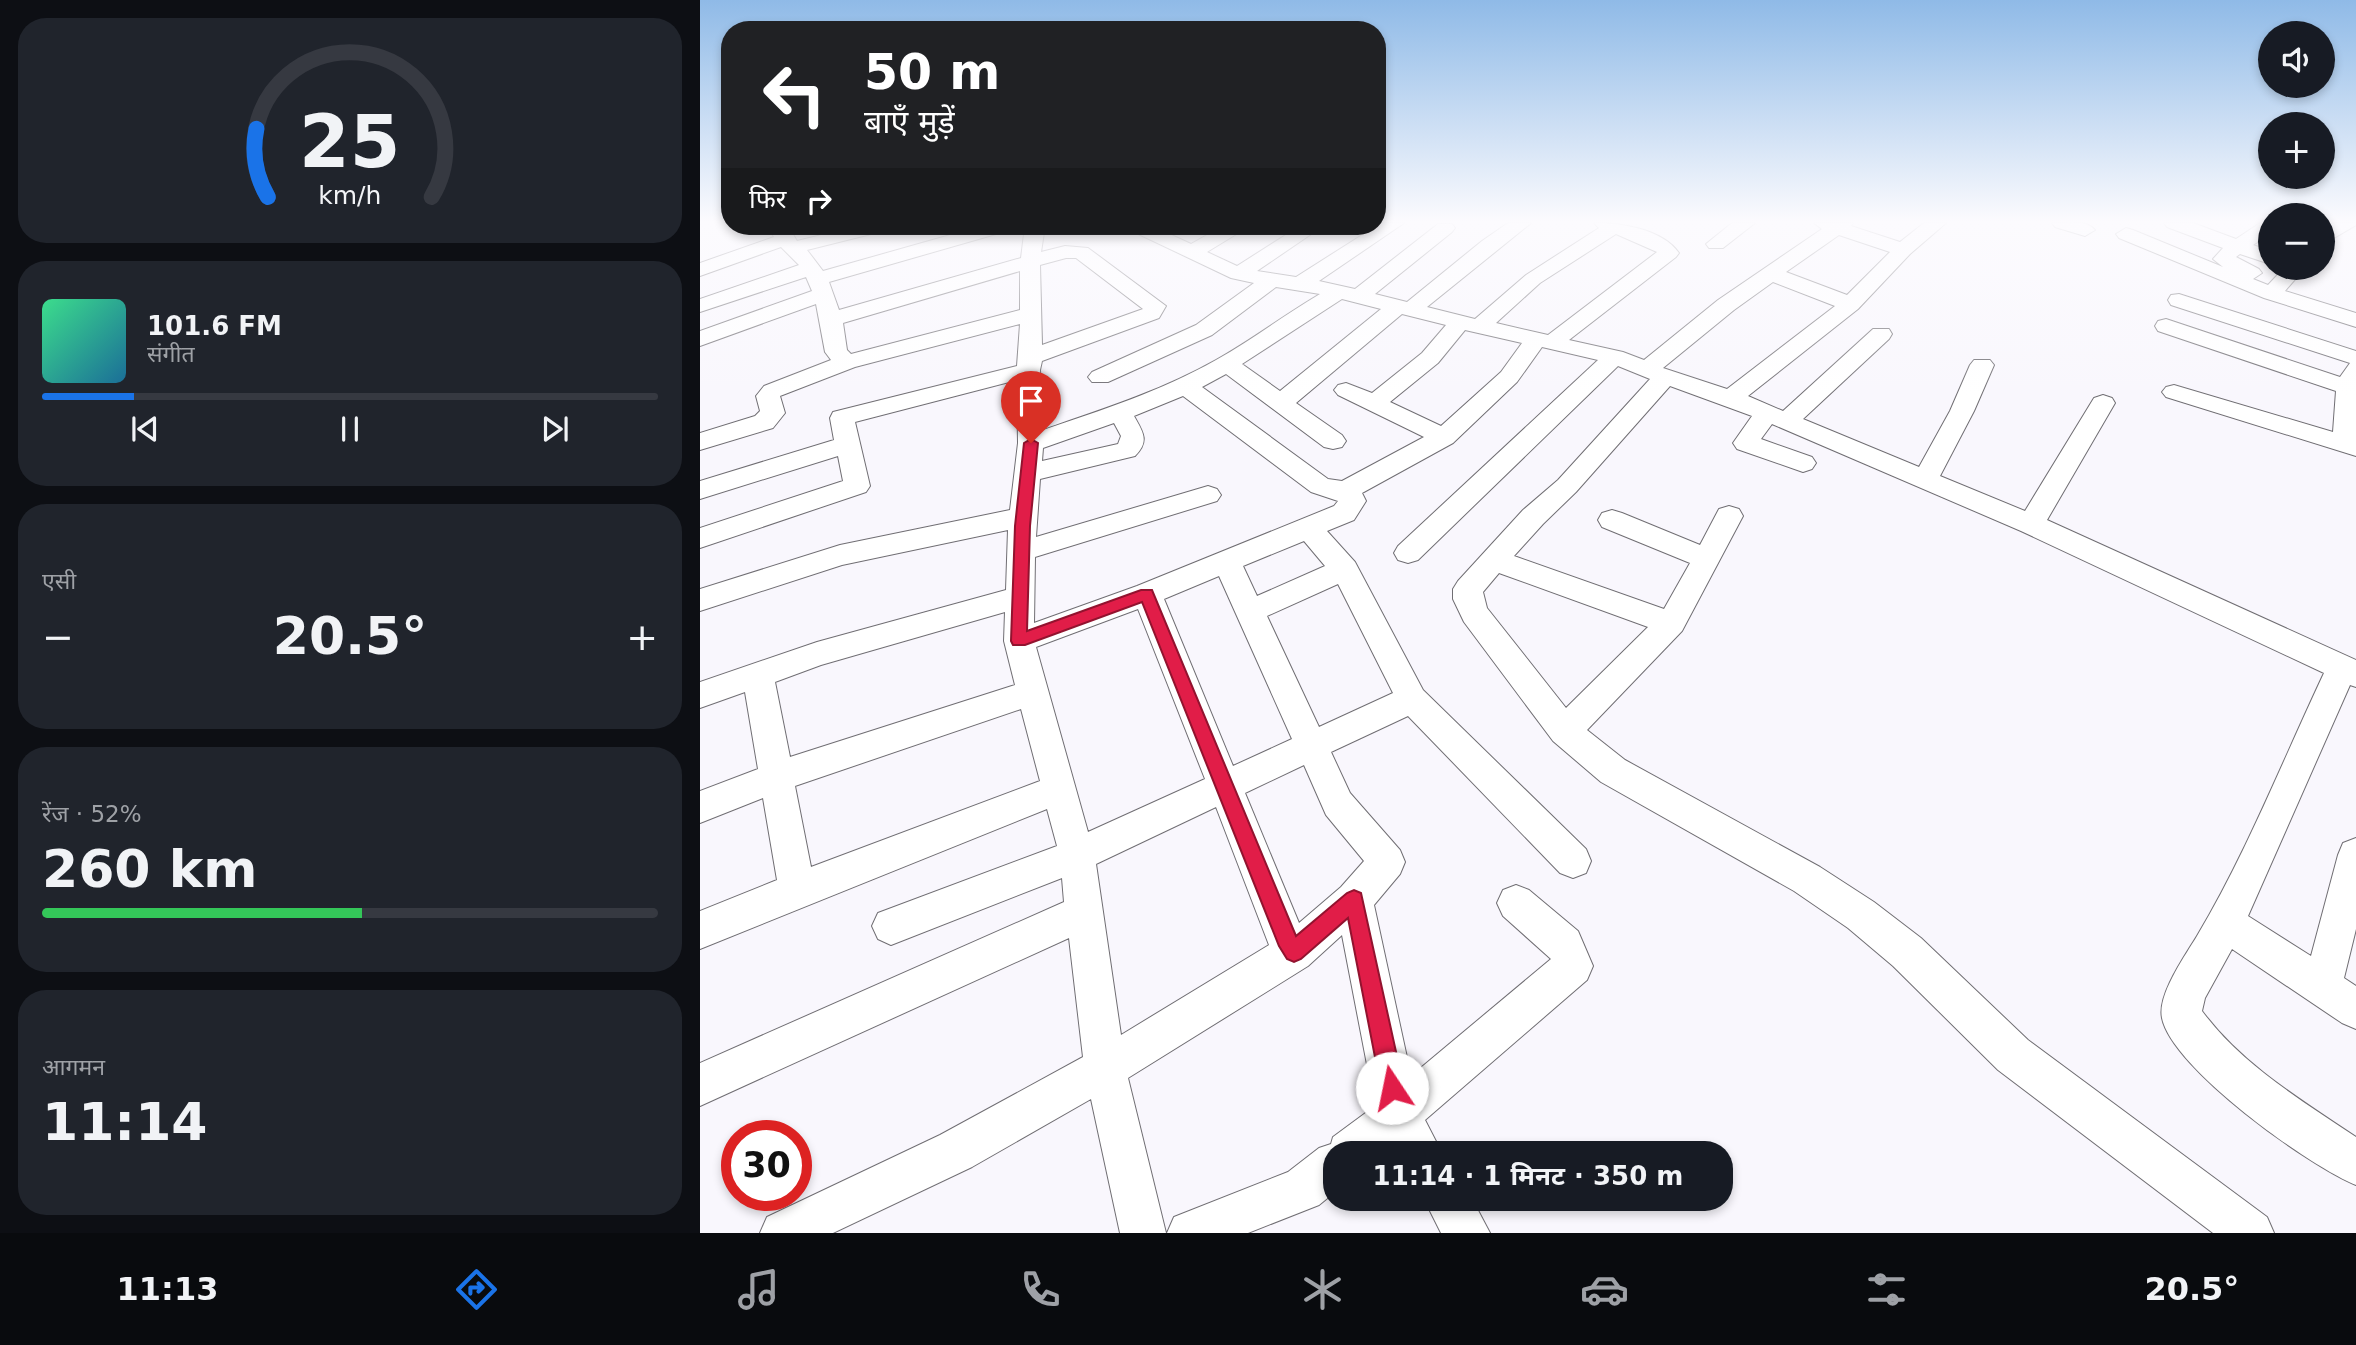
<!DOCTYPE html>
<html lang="hi">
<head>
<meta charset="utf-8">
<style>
  :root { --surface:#171b24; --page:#20242c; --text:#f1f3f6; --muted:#9ea1a6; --line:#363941; --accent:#1a73e8 }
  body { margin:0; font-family:"DejaVu Sans","Noto Sans Devanagari",sans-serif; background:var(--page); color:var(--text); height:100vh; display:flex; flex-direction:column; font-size:26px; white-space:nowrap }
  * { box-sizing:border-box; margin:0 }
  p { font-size:23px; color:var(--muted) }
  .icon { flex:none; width:38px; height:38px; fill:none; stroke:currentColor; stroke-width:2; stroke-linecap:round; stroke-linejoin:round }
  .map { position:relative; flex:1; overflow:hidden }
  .panel { display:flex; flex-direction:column; gap:18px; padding:18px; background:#0d0f14; width:700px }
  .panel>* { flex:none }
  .hud { position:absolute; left:21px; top:21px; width:665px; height:214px; border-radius:28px; box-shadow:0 4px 10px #0003; background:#202124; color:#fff; overflow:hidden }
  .fabs { position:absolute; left:1558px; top:21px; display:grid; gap:14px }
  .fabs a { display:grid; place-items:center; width:77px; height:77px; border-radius:50%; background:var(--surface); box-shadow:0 4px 10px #0003; font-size:35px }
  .speed { position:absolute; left:21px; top:1120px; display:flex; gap:14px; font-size:35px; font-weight:700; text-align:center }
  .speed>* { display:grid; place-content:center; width:91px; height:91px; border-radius:50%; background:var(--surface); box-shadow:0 4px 10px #0003; line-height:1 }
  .speed .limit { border:10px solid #d22; background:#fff; color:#111 }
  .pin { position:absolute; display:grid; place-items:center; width:60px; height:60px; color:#fff; margin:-72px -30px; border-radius:50% 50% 50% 0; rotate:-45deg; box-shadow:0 0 7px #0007 }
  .pin .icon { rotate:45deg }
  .me { position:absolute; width:77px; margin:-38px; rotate:349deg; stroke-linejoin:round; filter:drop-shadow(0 0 5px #0008) }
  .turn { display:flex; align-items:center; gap:24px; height:147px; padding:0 28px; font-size:32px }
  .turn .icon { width:91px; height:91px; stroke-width:2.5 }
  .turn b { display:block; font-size:49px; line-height:60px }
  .then { display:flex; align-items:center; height:66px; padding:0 28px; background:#0003; gap:14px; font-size:26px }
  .big { font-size:52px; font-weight:700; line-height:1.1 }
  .panel .card { flex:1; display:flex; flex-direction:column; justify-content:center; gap:10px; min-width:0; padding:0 24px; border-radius:28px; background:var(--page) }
  .panel .dial { align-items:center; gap:0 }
  .dial svg { height:182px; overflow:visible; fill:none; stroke:var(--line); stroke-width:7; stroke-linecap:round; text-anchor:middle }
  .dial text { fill:var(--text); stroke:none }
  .song { display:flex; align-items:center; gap:21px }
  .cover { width:84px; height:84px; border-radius:10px; background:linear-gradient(135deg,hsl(150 70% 55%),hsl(200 70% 35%)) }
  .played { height:7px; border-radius:4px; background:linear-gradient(90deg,var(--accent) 15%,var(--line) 15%) }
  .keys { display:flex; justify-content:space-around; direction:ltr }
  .heat { display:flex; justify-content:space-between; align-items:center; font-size:38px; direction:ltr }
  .charge { height:10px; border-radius:5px; background:linear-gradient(90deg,#34c759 52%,var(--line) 0) }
  .trip { position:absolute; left:623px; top:1141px; width:410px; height:70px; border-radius:28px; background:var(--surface); box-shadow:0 4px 10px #0003; font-weight:700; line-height:70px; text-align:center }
  .menu { display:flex; height:112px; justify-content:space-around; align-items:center; background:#090b0e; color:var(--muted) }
  .menu .icon { width:49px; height:49px }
  .menu .on { color:var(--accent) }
  .menu b { font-size:32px; color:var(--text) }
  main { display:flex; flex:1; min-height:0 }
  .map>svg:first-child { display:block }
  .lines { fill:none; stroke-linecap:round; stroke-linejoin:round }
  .minor-casing { stroke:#706e73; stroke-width:2 }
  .minor { fill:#fff; fill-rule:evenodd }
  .route { fill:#e11d48; stroke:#92132f; stroke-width:2 }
</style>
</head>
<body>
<main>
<section class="panel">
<div class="card dial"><svg viewBox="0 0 100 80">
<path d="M14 69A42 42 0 1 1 86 69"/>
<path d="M14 69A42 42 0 0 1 9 39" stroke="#1a73e8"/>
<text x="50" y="56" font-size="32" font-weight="700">25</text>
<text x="50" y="72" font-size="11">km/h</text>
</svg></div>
<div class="card">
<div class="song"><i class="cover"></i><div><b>101.6 FM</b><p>संगीत</p></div></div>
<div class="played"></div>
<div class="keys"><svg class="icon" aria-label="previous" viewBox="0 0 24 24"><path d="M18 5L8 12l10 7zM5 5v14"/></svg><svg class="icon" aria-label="pause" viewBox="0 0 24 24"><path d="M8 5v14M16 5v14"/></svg><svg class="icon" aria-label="next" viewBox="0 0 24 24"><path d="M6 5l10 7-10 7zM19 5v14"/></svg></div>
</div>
<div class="card"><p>एसी</p>
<div class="heat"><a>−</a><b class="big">20.5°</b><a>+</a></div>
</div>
<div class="card"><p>रेंज · 52%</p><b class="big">260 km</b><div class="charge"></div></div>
<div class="card"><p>आगमन</p><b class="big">11:14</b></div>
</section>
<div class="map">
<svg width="1656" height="1233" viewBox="0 0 1656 1233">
  <rect width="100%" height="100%" fill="#f9f7fd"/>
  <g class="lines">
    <defs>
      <g id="minor">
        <path d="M681,223H704L619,281L655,289L738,224H752L755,228L752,232L675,294L707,302L782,241L808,223H831L727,307L775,319L826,275L899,228L894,223C922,223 962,229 979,253L976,257L869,340L923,352L944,360L1018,300L1122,229L1114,223H1153L1151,226L1200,242L1224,223H1246L1210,254L1158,309L1048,396L1083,411L1173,329H1189L1192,334L1189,339L1103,419L1219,467L1250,411L1270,365L1274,360H1290L1294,365L1274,411L1240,476L1325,511L1394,398L1403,395L1412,398L1415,403L1347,520L1656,660V687L1650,685L1548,916L1611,956L1638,855L1643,843L1656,838V929L1644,978L1656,986V1029L1642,1023L1532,949L1505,998L1502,1011C1542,1065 1601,1100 1656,1137V1185C1609,1166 1472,1068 1462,1018C1457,995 1485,956 1497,936C1546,854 1583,760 1624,673L1321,531L1072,424L1061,439L1112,457L1116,463L1112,469L1103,472L1037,449L1033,443L1052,416L970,386L876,492L843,524L814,556L964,609L990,563L902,527L898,520L902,513L912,510L922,513L1000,545L1019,509L1029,506L1039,509L1043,516L982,631L887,730L925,760L1120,867L1174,902L1221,938L1328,1040L1567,1217L1574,1233H1513L1298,1070L1193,966L1148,928L1094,891L901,782L853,741L764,622L753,599V589L758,581L823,510L858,480L950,379L918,366L718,560L708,563L698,560L694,553L698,546L898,360L842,347L817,382L753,443L662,493L666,501L654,520L627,531L655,562L723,690L886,849L891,861L886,873L873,878L860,873L708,716L631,752L650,793L700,850L705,862L700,874L674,905L711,1076L851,959L803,916L797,903L803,890L816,885L829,890L878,931L893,966L887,980L725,1120L742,1153H696L692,1147L684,1153H635V1192L619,1205L548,1233H467L474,1217L588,1172L619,1148L631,1144L633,1137L675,1106L642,935L608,966L428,1078L466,1233H420L391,1099L272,1167L133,1233H60L67,1217L240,1135L383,1057L369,938L0,1106V1063L364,902L362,878L191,945L178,939L172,926L178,913L357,846L347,809L0,949V911L77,880L63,798L0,823V791L58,769L45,692L0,708V682L117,642L306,590L308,530L142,565L0,611V589L140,545L310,510L318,443L317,380L155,422L170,486L166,492L0,548V528L143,481L138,456L0,499V481L134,440L130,418L133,412L317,366L320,324L155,367L80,396L85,413L73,428L0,450V433L55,416L60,411L56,396L64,386L131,360L125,352L116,304L0,346V331L112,291L106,277L0,312V299L99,265L81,247L0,276V263L74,237L68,226H88L97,241L158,226H190L187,230L107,250L123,271L282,226H313L310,230L129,282L139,310L321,258L325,226H345L341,252L365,246L388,248L466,306L459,318L342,361L340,370L343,430C402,410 461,391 516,360C552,340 584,315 620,294L576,287L512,335L408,382H392L388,377L392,372L496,325L554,283L531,278L430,230L427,226H452L491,244L523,226H546L543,230L507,252L537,266L600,226H623L557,271L596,277ZM916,234L957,252L848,335L796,323L840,283ZM1139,235L1190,252L1147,295L1086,272ZM366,258H376L443,309L342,345L340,265ZM320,271V310L151,354L147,350L143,323ZM1073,282L1135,306L1027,389L963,368L1034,310ZM642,299L681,309L580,391L542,364ZM702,314L746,325L722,353L672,393L646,383L638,385L634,390L638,395L724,437L642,481L628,479L502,387L526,374L624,447L633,449L642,447L646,441L642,435L596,403ZM765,330L822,343L801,372L741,426L690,402L738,363ZM483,396L611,492L638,501L634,506L437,586L334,623L335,557L517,501L521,495L517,489L508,486L336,537L340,479L435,456C450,441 443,432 434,416ZM414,423L421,436L418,444L342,461L343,448ZM604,541L625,566L557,596L543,566ZM799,573L948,627L866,708L787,608L783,592ZM519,576L592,739L533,766L464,599ZM638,584L693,693L619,727L567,616ZM438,609L505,779L388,832L336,647ZM305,612L304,641L315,685L90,757L75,682L121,665ZM321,709L340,781L111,867L95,786ZM604,765L626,815L664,861L641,887L599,923L545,793ZM516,807L569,945L421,1035L396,864Z"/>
        <polygon points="1032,223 1055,223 1023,248 1009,248 1006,244"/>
        <path d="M1352,223C1366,223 1385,219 1395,230L1385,236L1355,227Z"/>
        <polygon points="1464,223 1493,223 1536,239 1560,223 1570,223 1570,234 1553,245 1570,251 1570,264 1540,254 1536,257 1559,269 1562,273 1553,279 1568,285 1584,268 1605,268 1585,291 1656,313 1656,327 1564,298 1419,238 1416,234 1426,228 1433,230 1523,267 1513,259 1523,248 1467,227"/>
        <polygon points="1634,223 1656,223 1656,225 1622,245 1622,230"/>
        <polygon points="1479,294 1656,351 1656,456 1466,397 1462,392 1466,387 1474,385 1633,432 1636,391 1458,331 1455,326 1458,321 1466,319 1640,377 1650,363 1471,305 1468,300 1471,295"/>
        <polygon points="724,1199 772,1199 790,1233 741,1233"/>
      </g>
    </defs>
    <!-- minor casing -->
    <use href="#minor" class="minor-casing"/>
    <!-- minor -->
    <use href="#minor" class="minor"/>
  </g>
  <!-- sky -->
  <linearGradient id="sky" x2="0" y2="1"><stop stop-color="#8fbae7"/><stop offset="0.56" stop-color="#fcfbfe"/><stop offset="1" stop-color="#fcfbfe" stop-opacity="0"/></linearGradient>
  <rect width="1656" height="396" fill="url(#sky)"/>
  <!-- route -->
  <polygon class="route" points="331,439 338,443 330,526 327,631 441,590 452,590 596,936 647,893 654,890 661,893 704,1088 700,1096 692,1099 684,1096 681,1088 648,918 601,959 594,962 587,959 579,946 442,602 325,645 313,645 311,641 315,526 324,443"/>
</svg>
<div class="fabs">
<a><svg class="icon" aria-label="sound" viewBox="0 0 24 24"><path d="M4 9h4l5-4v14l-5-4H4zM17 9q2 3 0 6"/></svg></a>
<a>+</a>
<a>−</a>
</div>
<div class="speed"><div class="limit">30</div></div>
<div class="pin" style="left:331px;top:443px;background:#d93025"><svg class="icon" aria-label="arrive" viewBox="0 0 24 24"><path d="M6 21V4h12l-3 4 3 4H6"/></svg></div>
<svg class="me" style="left:692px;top:1088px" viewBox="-20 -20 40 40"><circle r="19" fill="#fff"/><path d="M0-13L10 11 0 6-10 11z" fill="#e11d48"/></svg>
<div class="trip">11:14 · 1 मिनट · 350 m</div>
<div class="hud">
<div class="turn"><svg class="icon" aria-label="left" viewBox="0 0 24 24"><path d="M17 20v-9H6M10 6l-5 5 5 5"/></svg><div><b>50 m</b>बाएँ मुड़ें</div></div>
<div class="then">फिर<svg class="icon" aria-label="right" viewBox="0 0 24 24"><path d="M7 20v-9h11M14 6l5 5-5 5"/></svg></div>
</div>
</div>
</main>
<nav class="menu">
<b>11:13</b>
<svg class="icon on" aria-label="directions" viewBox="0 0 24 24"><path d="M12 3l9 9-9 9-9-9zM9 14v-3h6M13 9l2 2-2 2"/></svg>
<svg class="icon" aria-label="music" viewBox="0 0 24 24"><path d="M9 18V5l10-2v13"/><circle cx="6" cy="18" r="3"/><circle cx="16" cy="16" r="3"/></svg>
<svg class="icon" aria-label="phone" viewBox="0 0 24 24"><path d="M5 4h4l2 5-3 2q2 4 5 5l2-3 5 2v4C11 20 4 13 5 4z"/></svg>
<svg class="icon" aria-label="climate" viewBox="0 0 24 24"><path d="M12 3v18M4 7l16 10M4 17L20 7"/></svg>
<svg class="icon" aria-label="car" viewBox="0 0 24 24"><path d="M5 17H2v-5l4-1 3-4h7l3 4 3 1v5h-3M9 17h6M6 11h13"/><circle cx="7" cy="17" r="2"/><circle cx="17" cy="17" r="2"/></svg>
<svg class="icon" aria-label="filters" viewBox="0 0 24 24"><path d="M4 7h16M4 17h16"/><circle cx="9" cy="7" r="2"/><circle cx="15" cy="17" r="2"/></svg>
<b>20.5°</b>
</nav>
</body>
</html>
